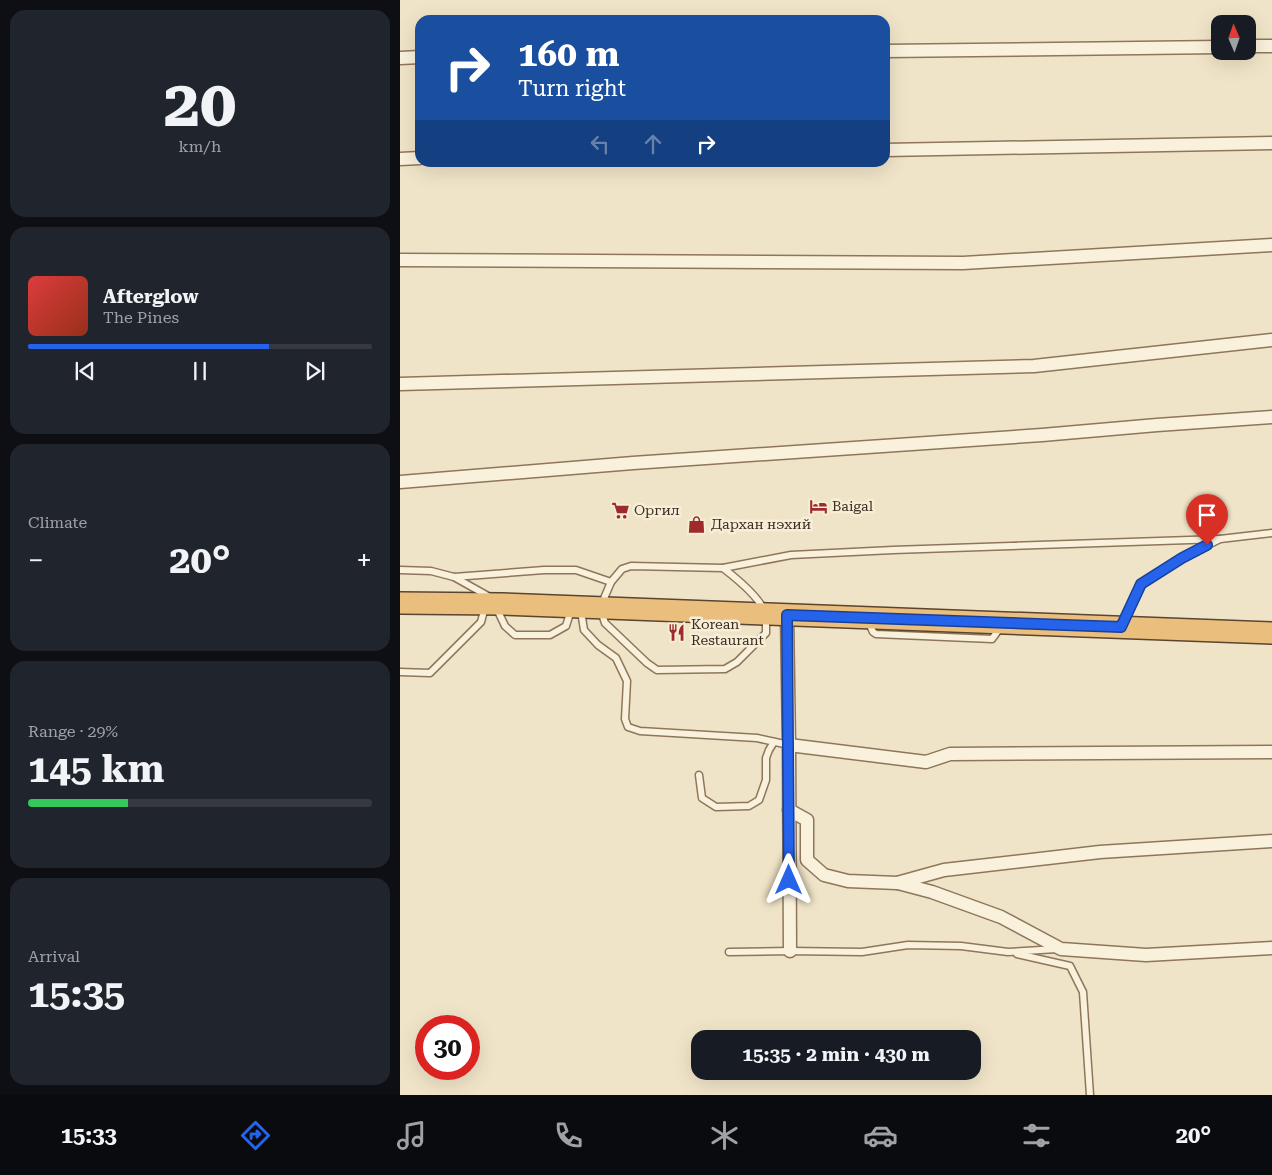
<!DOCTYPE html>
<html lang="en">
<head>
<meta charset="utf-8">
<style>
  :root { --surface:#171b24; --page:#20242c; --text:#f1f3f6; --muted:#9ea1a6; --line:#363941; --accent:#2563eb }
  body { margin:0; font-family:"Roboto Serif",serif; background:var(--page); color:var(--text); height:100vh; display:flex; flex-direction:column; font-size:19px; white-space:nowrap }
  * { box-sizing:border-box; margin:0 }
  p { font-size:16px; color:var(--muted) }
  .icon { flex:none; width:28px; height:28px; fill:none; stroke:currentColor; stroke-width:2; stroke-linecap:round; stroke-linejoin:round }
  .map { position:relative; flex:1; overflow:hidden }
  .details { display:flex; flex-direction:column; gap:10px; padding:10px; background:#0d0f14; width:400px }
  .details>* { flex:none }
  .guide { position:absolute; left:15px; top:15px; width:475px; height:152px; border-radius:15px; box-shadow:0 5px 20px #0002; background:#1a4fa0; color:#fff; overflow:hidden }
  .needle { width:32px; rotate:358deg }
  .fabs { position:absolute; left:811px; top:15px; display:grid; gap:10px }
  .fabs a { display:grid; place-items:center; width:45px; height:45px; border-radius:10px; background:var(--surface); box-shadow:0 5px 20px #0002; font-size:25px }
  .speed { position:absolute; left:15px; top:1015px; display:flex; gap:10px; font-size:25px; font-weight:700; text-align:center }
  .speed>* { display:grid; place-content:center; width:65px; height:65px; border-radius:50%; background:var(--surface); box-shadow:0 5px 20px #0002; line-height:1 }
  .speed .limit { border:8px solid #d22; background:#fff; color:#111 }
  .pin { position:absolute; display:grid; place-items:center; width:42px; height:42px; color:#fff; margin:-51px -21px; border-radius:50% 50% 50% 0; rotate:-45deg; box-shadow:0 0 5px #0007 }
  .pin .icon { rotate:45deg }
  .me { position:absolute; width:55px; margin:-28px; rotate:0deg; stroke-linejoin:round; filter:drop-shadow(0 0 4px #0008) }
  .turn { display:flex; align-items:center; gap:18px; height:105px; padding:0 20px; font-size:22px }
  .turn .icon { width:65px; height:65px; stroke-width:2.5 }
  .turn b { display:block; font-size:35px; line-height:42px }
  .lanes { display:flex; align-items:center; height:48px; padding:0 20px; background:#0003; justify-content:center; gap:25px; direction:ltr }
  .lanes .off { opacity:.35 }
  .big { font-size:38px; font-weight:700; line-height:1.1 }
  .details .widget { flex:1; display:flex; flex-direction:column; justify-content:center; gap:8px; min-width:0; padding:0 18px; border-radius:15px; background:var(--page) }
  .details .dial { align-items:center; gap:0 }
  .dial b { font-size:65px; line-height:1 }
  .song { display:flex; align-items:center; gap:15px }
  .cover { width:60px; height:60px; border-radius:8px; background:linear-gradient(135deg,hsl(0 70% 55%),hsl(10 70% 35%)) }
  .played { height:5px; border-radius:2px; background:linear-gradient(90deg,var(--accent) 70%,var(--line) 70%) }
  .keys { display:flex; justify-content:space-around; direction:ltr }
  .heat { display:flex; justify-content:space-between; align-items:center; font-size:28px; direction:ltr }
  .charge { height:8px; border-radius:4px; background:linear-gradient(90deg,#34c759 29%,var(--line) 0) }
  .trip { position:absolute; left:291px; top:1030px; width:290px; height:50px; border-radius:15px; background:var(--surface); box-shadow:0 5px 20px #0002; font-weight:700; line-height:50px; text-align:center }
  .menu { display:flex; height:80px; justify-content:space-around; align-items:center; background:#090b0e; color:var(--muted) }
  .menu .icon { width:35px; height:35px }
  .menu .current { color:var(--accent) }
  .menu b { font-size:22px; color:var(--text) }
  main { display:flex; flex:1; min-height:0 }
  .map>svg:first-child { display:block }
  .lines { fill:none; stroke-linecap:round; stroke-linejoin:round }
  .service-casing { stroke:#8d765c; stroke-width:9 }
  .minor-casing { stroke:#8d765c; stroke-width:15 }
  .trunk-casing { stroke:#5b4430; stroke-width:24 }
  .service { stroke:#faf1dc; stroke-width:6 }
  .minor { stroke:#faf1dc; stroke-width:12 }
  .trunk { stroke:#eabe7c; stroke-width:21 }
  .route-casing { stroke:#184099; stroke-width:12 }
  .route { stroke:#2563eb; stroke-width:9 }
  .labels { text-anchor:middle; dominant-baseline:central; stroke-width:5; stroke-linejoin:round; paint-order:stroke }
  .poi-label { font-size:14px; fill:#3d2e20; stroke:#f7eed8; text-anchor:start }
</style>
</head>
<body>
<main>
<section class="details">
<div class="widget dial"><b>20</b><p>km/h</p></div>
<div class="widget">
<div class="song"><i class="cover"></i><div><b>Afterglow</b><p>The Pines</p></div></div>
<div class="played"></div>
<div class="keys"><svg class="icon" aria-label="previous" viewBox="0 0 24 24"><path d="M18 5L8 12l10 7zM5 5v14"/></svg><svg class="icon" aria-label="pause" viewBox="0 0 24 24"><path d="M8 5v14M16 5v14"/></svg><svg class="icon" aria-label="next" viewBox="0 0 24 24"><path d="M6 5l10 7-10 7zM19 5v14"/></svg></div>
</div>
<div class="widget"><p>Climate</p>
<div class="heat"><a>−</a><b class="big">20°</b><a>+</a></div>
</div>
<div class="widget"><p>Range · 29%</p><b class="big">145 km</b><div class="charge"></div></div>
<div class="widget"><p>Arrival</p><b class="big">15:35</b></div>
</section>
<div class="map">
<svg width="872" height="1095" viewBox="0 0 872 1095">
  <rect width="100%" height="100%" fill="#f0e4c8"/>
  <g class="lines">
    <defs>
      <g id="service">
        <path d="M231,566L323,568C336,578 363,600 366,616C366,622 366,627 366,633L337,662L325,669L257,670L247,663L205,623L200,608L211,582L222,569Z"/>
        <polyline points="323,568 391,555 493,550 820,539"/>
        <polyline points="0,570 31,571 54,577 88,596"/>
        <polyline points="54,577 144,570 176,570 211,582"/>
        <polyline points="96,607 105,626 115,635 150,635 166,626 171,610"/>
        <polyline points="181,611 184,630 198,645 216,658 227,681 225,719 228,727 240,731 357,738 389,745"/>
        <polyline points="468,621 473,632 476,634 592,639 600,628"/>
        <polyline points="723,623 741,584 782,558 820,539 872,533"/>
        <polyline points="0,672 30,673 81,622 85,607"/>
        <polyline points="299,775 302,798 316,807 349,806 359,800 366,780 366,758 369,750 374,742"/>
        <polyline points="329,952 390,951 462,952 508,945 561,946 608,952 657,949"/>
        <polyline points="617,954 670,966 683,992 690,1095"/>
      </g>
      <g id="minor">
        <polyline points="848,46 872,46"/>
        <polyline points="485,51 820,47"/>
        <polyline points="0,58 20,57"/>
        <polyline points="485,150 872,143"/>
        <polyline points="0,159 20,158"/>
        <polyline points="0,260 563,263 872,245"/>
        <polyline points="0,384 634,366 872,340"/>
        <polyline points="0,482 233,463 642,435 757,425 872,417"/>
        <polyline points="387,615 389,745 390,951"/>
        <polyline points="389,745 526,762 550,754 872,752"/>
        <polyline points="389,810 407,820 407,860 424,875 448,881 497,883 544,870 700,852 872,841"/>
        <polyline points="498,883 532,892 601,917 661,949 746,955 872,948"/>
      </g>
      <polyline id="trunk" points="0,603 101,604 872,633"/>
    </defs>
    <!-- service casing -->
    <use href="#service" class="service-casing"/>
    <!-- minor casing -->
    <use href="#minor" class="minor-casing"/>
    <!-- trunk casing -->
    <use href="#trunk" class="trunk-casing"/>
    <!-- service -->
    <use href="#service" class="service"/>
    <!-- minor -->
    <use href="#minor" class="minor"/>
    <!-- trunk -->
    <use href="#trunk" class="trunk"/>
  </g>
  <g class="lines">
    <defs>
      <polyline id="route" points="389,880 387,615 721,627 741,584 782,558 807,545"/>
    </defs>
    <!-- route casing -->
    <use href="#route" class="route-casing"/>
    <!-- route -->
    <use href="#route" class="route"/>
  </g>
  <!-- icons -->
  <defs>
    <symbol id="hotel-bare" viewBox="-9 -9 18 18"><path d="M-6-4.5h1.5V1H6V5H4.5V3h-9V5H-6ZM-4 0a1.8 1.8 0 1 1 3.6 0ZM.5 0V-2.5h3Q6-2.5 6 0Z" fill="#9e2a2b" stroke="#f7eed8" stroke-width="2.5" paint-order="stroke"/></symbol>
    <symbol id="supermarket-bare" viewBox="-9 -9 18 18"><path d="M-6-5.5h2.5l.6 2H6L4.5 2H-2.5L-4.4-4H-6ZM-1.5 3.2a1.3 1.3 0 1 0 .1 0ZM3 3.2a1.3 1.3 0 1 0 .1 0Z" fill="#9e2a2b" stroke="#f7eed8" stroke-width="2.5" paint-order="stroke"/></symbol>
    <symbol id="shop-bare" viewBox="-9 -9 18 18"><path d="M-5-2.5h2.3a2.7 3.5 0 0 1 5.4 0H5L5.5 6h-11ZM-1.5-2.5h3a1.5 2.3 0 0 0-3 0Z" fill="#9e2a2b" stroke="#f7eed8" stroke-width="2.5" paint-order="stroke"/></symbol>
    <symbol id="restaurant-bare" viewBox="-9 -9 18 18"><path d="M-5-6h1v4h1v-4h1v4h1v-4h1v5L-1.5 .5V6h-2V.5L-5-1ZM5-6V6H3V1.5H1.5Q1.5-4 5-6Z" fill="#9e2a2b" stroke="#f7eed8" stroke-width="2.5" paint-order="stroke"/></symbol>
  </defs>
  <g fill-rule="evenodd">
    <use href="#hotel-bare" x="406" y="494" width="25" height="25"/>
    <use href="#supermarket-bare" x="208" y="498" width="25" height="25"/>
    <use href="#shop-bare" x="284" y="512" width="25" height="25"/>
    <use href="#restaurant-bare" x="264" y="620" width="25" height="25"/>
  </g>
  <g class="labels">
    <!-- poi labels -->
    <g class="poi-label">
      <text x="432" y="506">Baigal</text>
      <text x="234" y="510">Оргил</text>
      <text x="311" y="524">Дархан нэхий</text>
      <text x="291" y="624">Korean<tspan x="291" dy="16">Restaurant</tspan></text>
    </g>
  </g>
</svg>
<div class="fabs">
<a><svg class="needle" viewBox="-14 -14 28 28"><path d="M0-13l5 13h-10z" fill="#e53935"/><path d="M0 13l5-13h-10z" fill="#9ea1a6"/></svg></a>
</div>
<div class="speed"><div class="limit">30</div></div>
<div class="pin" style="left:807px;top:545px;background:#d93025"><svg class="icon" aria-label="arrive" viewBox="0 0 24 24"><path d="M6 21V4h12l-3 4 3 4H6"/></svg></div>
<svg class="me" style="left:389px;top:880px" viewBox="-20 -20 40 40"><path d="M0-17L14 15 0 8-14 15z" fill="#2563eb" stroke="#fff" stroke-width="4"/></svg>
<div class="trip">15:35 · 2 min · 430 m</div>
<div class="guide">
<div class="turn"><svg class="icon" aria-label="right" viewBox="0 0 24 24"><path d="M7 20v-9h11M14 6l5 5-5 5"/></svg><div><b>160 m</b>Turn right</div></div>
<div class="lanes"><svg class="icon off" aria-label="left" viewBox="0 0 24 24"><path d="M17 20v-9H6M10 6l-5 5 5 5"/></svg><svg class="icon off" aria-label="ahead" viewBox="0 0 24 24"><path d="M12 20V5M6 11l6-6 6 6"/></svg><svg class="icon" aria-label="right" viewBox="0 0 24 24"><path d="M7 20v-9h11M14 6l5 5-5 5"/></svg></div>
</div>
</div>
</main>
<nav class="menu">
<b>15:33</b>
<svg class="icon current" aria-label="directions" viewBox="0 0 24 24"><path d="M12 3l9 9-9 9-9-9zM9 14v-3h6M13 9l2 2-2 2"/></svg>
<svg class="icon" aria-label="music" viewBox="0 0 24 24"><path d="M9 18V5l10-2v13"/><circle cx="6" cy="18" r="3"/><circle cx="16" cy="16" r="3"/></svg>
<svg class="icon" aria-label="phone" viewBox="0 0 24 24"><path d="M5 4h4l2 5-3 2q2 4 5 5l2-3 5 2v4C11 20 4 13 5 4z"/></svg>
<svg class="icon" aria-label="climate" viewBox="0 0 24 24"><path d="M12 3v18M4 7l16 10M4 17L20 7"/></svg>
<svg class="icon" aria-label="car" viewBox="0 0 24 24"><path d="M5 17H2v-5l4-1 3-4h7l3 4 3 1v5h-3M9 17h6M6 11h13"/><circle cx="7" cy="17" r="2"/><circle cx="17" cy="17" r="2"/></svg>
<svg class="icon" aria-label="filters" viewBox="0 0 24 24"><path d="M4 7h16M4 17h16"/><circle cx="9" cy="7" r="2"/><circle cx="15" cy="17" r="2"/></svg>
<b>20°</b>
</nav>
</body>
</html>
